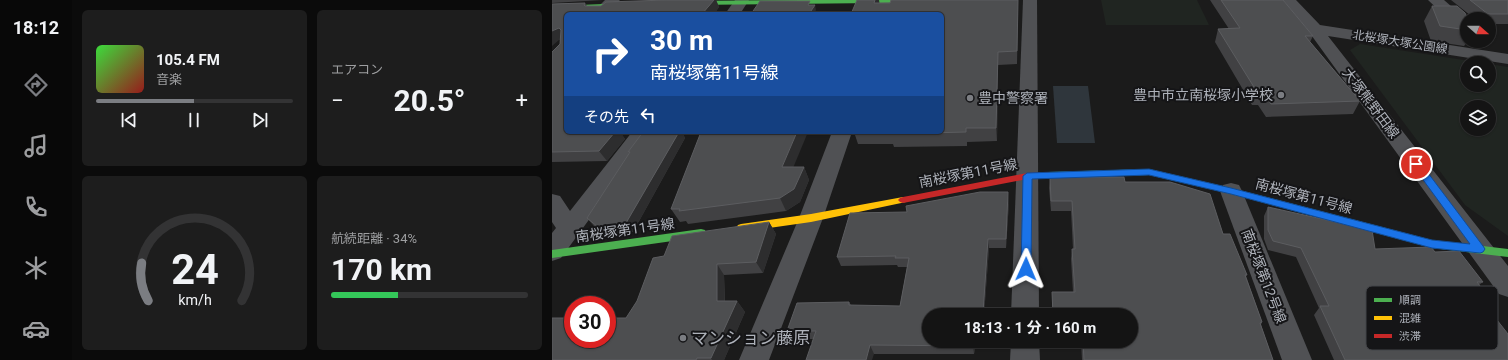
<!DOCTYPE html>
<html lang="ja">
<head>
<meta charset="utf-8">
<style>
  :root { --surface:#141414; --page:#1d1d1d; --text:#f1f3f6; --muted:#9d9ea0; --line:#333334; --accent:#7b7d82 }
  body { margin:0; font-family:Roboto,"Noto Sans JP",sans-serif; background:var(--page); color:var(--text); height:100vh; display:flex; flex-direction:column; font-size:15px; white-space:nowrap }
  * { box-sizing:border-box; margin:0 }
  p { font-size:13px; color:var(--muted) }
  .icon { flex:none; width:22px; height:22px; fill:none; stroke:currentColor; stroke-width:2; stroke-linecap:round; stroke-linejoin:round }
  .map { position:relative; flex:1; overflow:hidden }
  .side { display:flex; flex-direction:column; gap:10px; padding:10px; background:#0b0b0b; width:480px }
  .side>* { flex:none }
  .hud { position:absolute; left:12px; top:12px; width:380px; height:122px; border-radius:6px; box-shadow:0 1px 3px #0004,0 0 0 1px var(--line); background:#1a4fa0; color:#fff; overflow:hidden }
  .needle { width:26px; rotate:111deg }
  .controls { position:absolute; left:908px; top:12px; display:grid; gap:8px }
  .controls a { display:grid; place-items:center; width:36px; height:36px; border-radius:50%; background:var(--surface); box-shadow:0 1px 3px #0004,0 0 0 1px var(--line); font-size:20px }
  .speed { position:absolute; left:12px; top:296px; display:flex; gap:8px; font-size:20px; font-weight:700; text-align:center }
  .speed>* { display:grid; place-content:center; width:52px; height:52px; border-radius:50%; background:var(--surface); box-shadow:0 1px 3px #0004,0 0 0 1px var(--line); line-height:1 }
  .speed .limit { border:6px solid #d22; background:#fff; color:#111 }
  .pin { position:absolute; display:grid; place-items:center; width:34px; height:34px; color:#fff; margin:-17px; border:2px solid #fff; border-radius:50%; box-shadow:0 1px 4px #0007 }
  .me { position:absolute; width:44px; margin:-22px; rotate:1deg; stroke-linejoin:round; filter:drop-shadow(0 0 3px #0008) }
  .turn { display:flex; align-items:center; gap:14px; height:84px; padding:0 20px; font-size:18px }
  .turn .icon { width:52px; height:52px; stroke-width:2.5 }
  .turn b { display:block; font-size:28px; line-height:34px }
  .then { display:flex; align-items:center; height:38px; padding:0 20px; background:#0003; gap:8px; font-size:15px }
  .big { font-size:30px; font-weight:700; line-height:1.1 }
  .side .tile { flex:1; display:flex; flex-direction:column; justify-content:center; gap:6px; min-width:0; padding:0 14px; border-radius:6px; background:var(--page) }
  .side .dial { align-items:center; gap:0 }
  .dial svg { height:104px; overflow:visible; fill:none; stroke:var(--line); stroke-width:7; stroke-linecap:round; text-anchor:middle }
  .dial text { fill:var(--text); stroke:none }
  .song { display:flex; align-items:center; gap:12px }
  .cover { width:48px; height:48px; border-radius:6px; background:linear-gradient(135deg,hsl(120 70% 55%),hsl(0 70% 35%)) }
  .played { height:4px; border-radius:2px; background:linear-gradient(90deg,var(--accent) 50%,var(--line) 50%) }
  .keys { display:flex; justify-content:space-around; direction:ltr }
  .heat { display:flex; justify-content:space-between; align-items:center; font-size:22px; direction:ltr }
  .charge { height:6px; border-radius:3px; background:linear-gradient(90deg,#34c759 34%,var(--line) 0) }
  .side .tiles { flex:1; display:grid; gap:10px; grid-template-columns:repeat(2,1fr) }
  .trip { position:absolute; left:370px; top:308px; width:216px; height:40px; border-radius:20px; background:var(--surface); box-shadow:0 1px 3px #0004,0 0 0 1px var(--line); font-weight:700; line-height:40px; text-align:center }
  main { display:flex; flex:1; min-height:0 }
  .tabs { display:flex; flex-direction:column; width:72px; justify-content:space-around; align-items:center; background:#080808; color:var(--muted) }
  .tabs .icon { width:28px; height:28px }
  .tabs .active { color:var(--accent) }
  .tabs b { font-size:18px; color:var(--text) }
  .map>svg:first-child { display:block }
  .green { fill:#202521; fill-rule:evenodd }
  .water { fill:#2f363c }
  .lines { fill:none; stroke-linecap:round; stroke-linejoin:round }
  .street { fill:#505154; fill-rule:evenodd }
  .fast { fill:#4caf50; fill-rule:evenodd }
  .slow { fill:#ffc107; fill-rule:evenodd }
  .jam { fill:#c62828; fill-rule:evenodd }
  .wall { fill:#414143 }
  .shaded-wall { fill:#2d2d2e }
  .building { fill:#4d4e50; stroke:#5c5d60 }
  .route { fill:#1a73e8; stroke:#114b97 }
  .poi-dot { fill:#7b7d82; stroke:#151517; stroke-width:1.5 }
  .labels { text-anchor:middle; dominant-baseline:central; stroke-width:4; stroke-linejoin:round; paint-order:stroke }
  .far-street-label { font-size:12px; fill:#aeb2ba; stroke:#151517 }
  .poi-label { font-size:14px; fill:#aeb2ba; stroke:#151517; text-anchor:end }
  .street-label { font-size:14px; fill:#aeb2ba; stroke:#151517 }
  .near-poi-label { font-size:17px; fill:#aeb2ba; stroke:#151517; text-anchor:start }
  .key { fill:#151517; stroke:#434448; stroke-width:1 }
  .key-label { font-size:11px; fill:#aeb2ba }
</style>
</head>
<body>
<main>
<nav class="tabs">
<b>18:12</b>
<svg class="icon active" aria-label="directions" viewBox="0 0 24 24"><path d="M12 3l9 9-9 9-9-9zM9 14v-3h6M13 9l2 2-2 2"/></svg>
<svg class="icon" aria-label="music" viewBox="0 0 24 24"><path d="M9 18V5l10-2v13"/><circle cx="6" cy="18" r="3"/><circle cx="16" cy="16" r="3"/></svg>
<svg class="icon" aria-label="phone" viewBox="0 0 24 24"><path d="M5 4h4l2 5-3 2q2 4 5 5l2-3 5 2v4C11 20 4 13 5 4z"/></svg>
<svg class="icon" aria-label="climate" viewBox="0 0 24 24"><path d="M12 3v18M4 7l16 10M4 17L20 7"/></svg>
<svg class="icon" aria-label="car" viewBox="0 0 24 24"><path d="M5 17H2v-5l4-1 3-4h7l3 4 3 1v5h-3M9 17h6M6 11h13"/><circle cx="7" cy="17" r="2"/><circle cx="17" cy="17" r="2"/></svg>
</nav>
<section class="side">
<div class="tiles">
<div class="tile">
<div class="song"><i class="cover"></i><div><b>105.4 FM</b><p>音楽</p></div></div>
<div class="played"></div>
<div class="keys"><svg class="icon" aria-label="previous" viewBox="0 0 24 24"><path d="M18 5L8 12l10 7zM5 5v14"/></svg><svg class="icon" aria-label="pause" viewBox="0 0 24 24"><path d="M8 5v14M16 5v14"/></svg><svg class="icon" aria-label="next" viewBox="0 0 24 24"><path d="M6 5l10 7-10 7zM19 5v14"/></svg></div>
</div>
<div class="tile"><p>エアコン</p>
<div class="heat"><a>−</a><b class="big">20.5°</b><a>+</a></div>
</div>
<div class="tile dial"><svg viewBox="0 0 100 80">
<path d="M14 69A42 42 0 1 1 86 69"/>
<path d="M14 69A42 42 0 0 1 9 40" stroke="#7b7d82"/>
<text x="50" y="56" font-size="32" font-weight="700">24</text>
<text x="50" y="72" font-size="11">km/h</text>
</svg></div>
<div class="tile"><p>航続距離 · 34%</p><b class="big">170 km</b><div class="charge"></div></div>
</div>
</section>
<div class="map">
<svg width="956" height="360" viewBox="0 0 956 360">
  <rect width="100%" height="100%" fill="#1b1b1b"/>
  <!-- green -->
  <g class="green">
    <polygon points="549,0 645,0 657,25 554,25"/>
    <path d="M808,44L931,63H915V85H937V64L956,67V236L913,205L798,50ZM915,107H937V129H915Z"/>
  </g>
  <!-- water -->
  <polygon class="water" points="501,86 536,86 543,143 505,143"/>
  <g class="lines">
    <!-- street -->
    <g class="street">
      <polygon points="53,0 68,0 55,14 39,14"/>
      <polygon points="183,0 197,0 188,14 173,14"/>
      <polygon points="471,0 485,0 487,315 459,315"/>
      <polygon points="729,0 744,0 768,25 956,54 956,64 776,36 956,266 956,297 947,294 757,32"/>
      <polygon points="876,0 892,0 915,20 915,33 909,31"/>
      <polygon points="80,132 101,132 9,258 0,261 0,233 4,228 0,222 0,194 8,196 18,211"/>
      <polygon points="280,132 300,132 271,218 217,360 187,360 247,218"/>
      <polygon points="679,183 687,185 690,191 760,360 730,360 668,191 671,185"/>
      <polygon points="459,341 487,341 488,360 458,360"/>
    </g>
    <!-- fast -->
    <g class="fast">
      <polygon points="250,0 419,0 416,2 135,5 132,3 135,1"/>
      <polygon points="79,3 81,4 81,6 0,10 0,6"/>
      <polygon points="597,169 679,188 880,240 956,249 956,257 880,248 679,194 597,175 496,178 492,175 496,172"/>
      <polygon points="149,229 153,230 154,233 153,236 149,237 0,258 0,250"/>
    </g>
    <!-- slow -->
    <polygon class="slow" points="351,197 354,198 356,200 354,202 259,222 189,232 186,231 184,228 186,225 189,224 259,214"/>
    <!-- jam -->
    <polygon class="jam" points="496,172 500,175 499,177 475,179 351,203 348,202 346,200 348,198 351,197 475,173"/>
  </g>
  <!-- wall -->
  <g class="wall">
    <polygon points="0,0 51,0 0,3"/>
    <polygon points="114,0 164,0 167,7 162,14 14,14 14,132 68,132 73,139 55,161 0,162 0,52 8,44 8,39 7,40 0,4 33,3 35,6 49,6"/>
    <polygon points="305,0 327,0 327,3 338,3 466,0 465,64 446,65 445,141 415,142 415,146 342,147 341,144 306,144 302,132 390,132 390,14"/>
    <polygon points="658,0 731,0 761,36 758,42 808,101 801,114 714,117 706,105 700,105 663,42 666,29 677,29"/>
    <polygon points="899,0 956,0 956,24 937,24 937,19 923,19"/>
    <polygon points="880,6 915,19 915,41 916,41 912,46 879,41 872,21"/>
    <polygon points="91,132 130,132 133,138 81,232 53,235 42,226 35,218 77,154 76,152"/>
    <polygon points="241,167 252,167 257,180 248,202 234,211 136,224 134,221 128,222 119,209"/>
    <polygon points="498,177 573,182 671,234 695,275 694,276 710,322 709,325 721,360 530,360 529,341 579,341 579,315 500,315 500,292 521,292 519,259 520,249 521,249 519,211 499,211 497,188"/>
    <polygon points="457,202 454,248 437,248 432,315 377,315 377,341 424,341 422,354 322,354 261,339 241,339 235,331 297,302 299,305 348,306 355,267 346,267 345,265 289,266 285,257 355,212"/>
    <polygon points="716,207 823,249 883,252 931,282 927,285 943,306 938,310 956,360 782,360 762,315 767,308 744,257 716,250 712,239 712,216"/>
    <polygon points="217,222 224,234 211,273 172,275 173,301 185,301 193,312 172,360 0,360 74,318"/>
  </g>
  <!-- shaded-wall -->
  <g class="shaded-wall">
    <polygon points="162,0 164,0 167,7 162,14 150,14"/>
    <polygon points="323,0 327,0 328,6 322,3"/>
    <polygon points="466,0 466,12 465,64 465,51"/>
    <polygon points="263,5 264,10 262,14 257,14"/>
    <polygon points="7,28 14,38 7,40 0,46 0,31"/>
    <polygon points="446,52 446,65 445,141 444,128"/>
    <polygon points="57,132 68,132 73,139 55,161 47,151"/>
    <polygon points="127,132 130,132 133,138 81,232 74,223"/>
    <polygon points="245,132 256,132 236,180 230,167"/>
    <polygon points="252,167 257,180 248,202 234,211 228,198"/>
    <polygon points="456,192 457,202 454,248 454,239"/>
    <polygon points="217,222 224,234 211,273 204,262"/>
    <polygon points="436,239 437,248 432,315 431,315"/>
    <polygon points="165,264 172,275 173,312 165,301"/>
    <polygon points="185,301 193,312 172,360 160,360 159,358"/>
    <polygon points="422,341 424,341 422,354 421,346"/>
    <polygon points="318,345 322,354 320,360 314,360"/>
  </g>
  <!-- building -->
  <g class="building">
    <polygon points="115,0 162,0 150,14 14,14 14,132 63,132 47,151 0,152 0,52 8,44 9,30 7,28 0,31 0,4 33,3 32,5 33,6 49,6 54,2"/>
    <polygon points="305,0 323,0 322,3 338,3 339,0 466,0 465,51 446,52 444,128 414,128 414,132 338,134 339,132 390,132 390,14 299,14"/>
    <polygon points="669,0 731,0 761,36 753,36 808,101 719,104 711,92 705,92 666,29 688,28"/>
    <polygon points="918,0 956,0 956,14 936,14"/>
    <polygon points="208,1 258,1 256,5 263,5 257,14 199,14"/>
    <polygon points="880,6 905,6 913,13 916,19 915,19 915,30 888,26"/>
    <polygon points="91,132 127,132 74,223 46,227 35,218 78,152 76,152"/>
    <polygon points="149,132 245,132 230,167 252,167 242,189 228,198 127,211 128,209 119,209"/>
    <polygon points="498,177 572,177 573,182 618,182 658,194 671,234 678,234 695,275 693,275 710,322 708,323 721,360 532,360 531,341 579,341 579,315 501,315 500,292 523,292 520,249 523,249 520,201 499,201"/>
    <polygon points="428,192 456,192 454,239 436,239 431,313 424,313 424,315 377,315 377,341 422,341 421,346 318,345 314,360 254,360 264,331 235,331 245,303 297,302 297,305 348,306 357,258 343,258 344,256 285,257 298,213 355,212 354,206"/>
    <polygon points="716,207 820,230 823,249 879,247 883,252 907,251 931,282 925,282 943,306 934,306 956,334 956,360 793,360 768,306 777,306 749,248 721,241 716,230"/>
    <polygon points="217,222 204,262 165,264 165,301 185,301 159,358 145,358 144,360 0,360 0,318 21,318 21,339 55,339 55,318 74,318 85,301 101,258 112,256 120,236"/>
  </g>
  <!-- route -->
  <polygon class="route" points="861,161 867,161 931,246 933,249 931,252 928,253 880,248 679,194 597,175 480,179 479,269 478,272 474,273 470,272 469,269 471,176 475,173 597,169 679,188 880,240 918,244 861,166 859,164"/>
  <!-- markers -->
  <g class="poi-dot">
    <circle cx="729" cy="95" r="4"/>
    <circle cx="418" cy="98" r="4"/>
    <circle cx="131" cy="338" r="4"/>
  </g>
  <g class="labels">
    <!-- far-street labels -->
    <g class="far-street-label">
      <text transform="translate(848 42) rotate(9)">北桜塚大塚公園線</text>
    </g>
    <!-- poi labels -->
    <g class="poi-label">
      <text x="721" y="95">豊中市立南桜塚小学校</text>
      <text x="426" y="98" text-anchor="start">豊中警察署</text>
    </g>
    <!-- street labels -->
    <g class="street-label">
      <text transform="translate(819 103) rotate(53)">大塚熊野田線</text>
      <text transform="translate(416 173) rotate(-11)">南桜塚第11号線</text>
      <text transform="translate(752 196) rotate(15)">南桜塚第11号線</text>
      <text transform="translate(73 230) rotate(-8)">南桜塚第11号線</text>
      <text transform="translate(712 276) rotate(69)">南桜塚第12号線</text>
    </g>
    <!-- near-poi labels -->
    <g class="near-poi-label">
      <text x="139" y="338">マンション藤原</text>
    </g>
  </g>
  <!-- legend -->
  <rect x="814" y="286" width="132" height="64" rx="6" class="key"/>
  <rect x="822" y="298" width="18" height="4" fill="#4caf50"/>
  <rect x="822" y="316" width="18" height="4" fill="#ffc107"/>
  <rect x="822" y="334" width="18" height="4" fill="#c62828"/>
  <g class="key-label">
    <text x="847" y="304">順調</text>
    <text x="847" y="322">混雑</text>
    <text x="847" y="340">渋滞</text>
  </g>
</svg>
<div class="controls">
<a><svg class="needle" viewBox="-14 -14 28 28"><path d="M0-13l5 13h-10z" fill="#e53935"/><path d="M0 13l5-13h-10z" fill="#9d9ea0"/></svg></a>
<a><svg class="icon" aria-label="search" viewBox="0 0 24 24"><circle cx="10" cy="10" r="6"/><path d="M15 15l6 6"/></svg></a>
<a><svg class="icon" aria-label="layers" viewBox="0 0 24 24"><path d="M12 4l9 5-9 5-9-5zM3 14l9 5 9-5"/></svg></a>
</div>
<div class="speed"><div class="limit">30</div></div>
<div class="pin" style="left:864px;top:164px;background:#d93025"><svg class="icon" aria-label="arrive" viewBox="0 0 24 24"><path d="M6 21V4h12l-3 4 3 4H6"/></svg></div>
<svg class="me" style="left:474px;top:269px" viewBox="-20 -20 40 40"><path d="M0-17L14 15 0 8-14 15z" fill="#1a73e8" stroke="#fff" stroke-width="4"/></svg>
<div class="trip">18:13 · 1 分 · 160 m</div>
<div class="hud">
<div class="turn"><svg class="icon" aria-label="right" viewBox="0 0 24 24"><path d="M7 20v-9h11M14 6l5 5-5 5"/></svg><div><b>30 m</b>南桜塚第11号線</div></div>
<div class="then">その先<svg class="icon" aria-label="left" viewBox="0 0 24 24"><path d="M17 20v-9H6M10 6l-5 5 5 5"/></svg></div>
</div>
</div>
</main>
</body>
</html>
